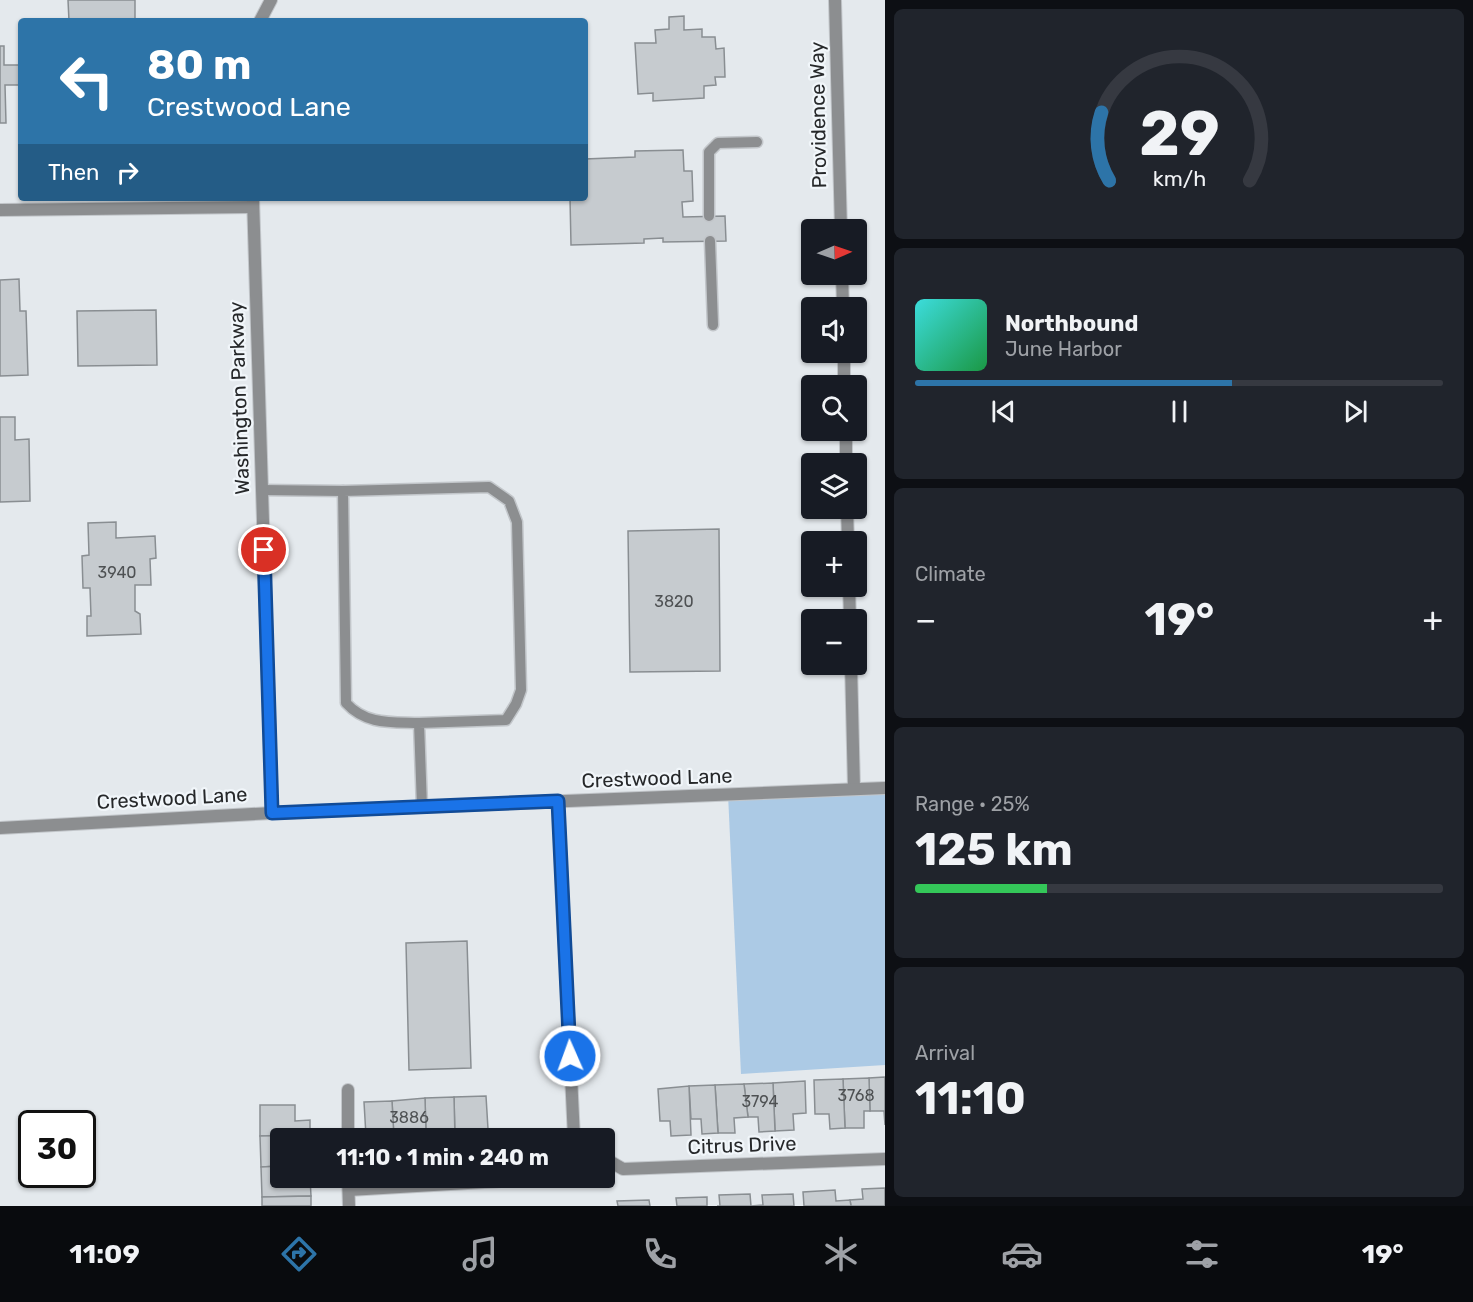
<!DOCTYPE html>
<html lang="en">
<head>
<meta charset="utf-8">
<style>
  :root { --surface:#171b24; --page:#20242c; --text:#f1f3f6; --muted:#9ea1a6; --line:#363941; --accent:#2d74a8 }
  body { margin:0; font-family:Rubik,sans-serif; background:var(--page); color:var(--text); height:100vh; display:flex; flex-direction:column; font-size:22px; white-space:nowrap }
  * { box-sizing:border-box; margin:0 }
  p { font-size:20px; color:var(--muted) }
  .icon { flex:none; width:33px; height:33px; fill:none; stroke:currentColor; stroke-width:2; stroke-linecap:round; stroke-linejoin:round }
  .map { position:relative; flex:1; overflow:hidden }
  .side { display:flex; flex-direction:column; gap:9px; padding:9px; background:#0d0f14; width:588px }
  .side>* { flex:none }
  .hud { position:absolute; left:18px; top:18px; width:570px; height:183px; border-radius:6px; box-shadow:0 2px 4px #0004; background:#2d74a8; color:#fff; overflow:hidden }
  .needle { width:39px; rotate:88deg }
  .tools { position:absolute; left:801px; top:219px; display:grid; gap:12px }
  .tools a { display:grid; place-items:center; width:66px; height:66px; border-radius:6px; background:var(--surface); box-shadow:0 2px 4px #0004; font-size:30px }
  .speed { position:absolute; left:18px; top:1110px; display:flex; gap:12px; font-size:30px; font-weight:700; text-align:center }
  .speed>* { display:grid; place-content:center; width:78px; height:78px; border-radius:50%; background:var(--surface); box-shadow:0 2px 4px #0004; line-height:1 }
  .speed .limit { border:3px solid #111; border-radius:9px; background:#fff; color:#111 }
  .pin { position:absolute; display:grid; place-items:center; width:51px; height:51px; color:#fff; margin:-26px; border:3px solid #fff; border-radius:50%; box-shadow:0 2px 6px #0007 }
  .me { position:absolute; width:66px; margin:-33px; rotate:358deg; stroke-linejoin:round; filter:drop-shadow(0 0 4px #0008) }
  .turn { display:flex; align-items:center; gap:21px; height:126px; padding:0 30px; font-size:27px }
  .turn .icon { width:78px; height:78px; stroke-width:2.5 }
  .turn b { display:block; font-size:42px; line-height:51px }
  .then { display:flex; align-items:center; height:57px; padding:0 30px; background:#0003; gap:12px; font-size:22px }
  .big { font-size:45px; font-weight:700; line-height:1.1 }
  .side .card { flex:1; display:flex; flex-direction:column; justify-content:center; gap:9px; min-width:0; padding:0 21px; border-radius:9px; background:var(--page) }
  .side .dial { align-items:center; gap:0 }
  .dial svg { height:156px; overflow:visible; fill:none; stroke:var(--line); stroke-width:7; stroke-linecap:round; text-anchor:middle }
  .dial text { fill:var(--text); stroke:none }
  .song { display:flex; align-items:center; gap:18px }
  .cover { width:72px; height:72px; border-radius:9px; background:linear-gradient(135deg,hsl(180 70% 55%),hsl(140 70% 35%)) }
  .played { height:6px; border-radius:3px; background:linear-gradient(90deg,var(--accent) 60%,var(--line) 60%) }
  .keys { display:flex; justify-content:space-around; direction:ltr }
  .heat { display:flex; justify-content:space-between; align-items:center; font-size:33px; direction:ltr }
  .charge { height:9px; border-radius:4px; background:linear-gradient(90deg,#34c759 25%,var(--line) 0) }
  .trip { position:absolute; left:270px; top:1128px; width:345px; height:60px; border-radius:6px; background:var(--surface); box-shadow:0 2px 4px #0004; font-weight:700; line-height:60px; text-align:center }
  .menu { display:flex; height:96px; justify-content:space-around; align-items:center; background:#090b0e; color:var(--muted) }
  .menu .icon { width:42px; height:42px }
  .menu .active { color:var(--accent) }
  .menu b { font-size:27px; color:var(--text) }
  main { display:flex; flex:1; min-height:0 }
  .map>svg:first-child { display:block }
  .green { fill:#accae5 }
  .building { fill:#c6cbcf; stroke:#898e92; stroke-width:1.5 }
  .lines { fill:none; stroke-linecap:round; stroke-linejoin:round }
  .lane-casing { stroke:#c2c6ca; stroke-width:13 }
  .street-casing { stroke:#c2c6ca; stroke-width:14 }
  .lane { stroke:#8c8e90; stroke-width:10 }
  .street { stroke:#8c8e90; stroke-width:12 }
  .route-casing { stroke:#114b97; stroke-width:15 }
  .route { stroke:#1a73e8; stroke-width:10 }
  .labels { text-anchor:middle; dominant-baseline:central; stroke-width:4.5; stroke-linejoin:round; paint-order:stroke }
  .number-label { font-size:16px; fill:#4e5153 }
  .street-label { font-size:20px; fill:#26282a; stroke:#f1f6fa }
</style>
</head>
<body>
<main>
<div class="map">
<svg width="885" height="1206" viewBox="0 0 885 1206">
  <rect width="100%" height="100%" fill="#e4e9ed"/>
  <!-- green -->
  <polygon class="green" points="885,788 885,1065 741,1074 728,794"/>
  <!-- building -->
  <g class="building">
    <polygon points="68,0 135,0 135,21 69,21"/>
    <polygon points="684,16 684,30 702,29 702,37 715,37 716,49 724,48 725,77 715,77 716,85 704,86 704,98 653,101 653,93 638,94 635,43 656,43 655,30 669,29 669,17"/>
    <polygon points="0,46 4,46 4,65 19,65 19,85 5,85 6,123 0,123"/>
    <polygon points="683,150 684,171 692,171 693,201 682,202 683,217 725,216 726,241 663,242 663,238 644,239 644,243 571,245 570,198 585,198 585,159 635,157 635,151"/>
    <polygon points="19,279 20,311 26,311 28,375 0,376 0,280"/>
    <polygon points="156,310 157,365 78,366 77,311"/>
    <polygon points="0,417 15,417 15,440 29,439 30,501 0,502"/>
    <polygon points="116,522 116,538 155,536 156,558 150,559 151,585 135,585 135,611 140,614 141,634 87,636 87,616 91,616 90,588 83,588 82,556 89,555 88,523"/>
    <polygon points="719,529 720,671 630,672 628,531"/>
    <polygon points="467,941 471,1068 409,1070 406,943"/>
    <polygon points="885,1077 885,1125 884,1111 870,1111 869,1078"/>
    <polygon points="869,1078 870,1111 864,1111 864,1128 845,1128 843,1079"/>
    <polygon points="843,1079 845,1128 830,1129 829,1114 815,1114 814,1080"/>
    <polygon points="805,1081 806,1113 793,1114 794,1130 775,1131 773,1083"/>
    <polygon points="773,1083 775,1131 759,1132 758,1117 748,1117 744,1084"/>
    <polygon points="744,1084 748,1117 734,1118 735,1133 718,1133 715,1085"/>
    <polygon points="715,1085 718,1133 702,1134 701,1119 691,1119 689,1086"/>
    <polygon points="689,1086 691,1135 671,1136 670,1121 660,1121 658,1089"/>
    <polygon points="486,1096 488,1129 474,1130 475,1138 455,1138 454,1097"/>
    <polygon points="454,1097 455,1138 438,1138 438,1132 426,1132 425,1098"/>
    <polygon points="425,1098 426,1132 413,1133 414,1138 394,1138 392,1101"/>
    <polygon points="392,1101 394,1138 366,1136 364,1102"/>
    <polygon points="260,1105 295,1105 295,1121 310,1120 310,1135 260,1136"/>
    <polygon points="310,1135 310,1138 280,1138 280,1166 261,1167 260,1136"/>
    <polygon points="280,1166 280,1178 310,1178 311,1196 262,1197 261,1167"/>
    <polygon points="885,1188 885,1206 851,1206 850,1200 863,1199 862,1189"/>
    <polygon points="835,1190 836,1201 850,1200 851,1206 804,1206 803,1192"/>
    <polygon points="750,1194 751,1206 717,1206 720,1206 719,1195"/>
    <polygon points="793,1194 794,1206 751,1206 763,1205 762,1195"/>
    <polygon points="311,1196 311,1206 262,1206 262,1197"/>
    <polygon points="707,1197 707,1206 677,1206 676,1198"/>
    <polygon points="649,1200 650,1206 618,1206 617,1201"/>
  </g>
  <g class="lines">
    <defs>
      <g id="lane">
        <polyline points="709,216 709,152 718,143 757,142"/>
        <polyline points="710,241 713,325"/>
        <polyline points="262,490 343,491"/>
        <path d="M419,723C391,722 366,725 346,703L343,491L489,487L509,501L517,522L521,690L516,704L506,720L419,723L422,807"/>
      </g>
      <g id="street">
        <polyline points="835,0 841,230"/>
        <polyline points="260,21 271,0"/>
        <polyline points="253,198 272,813"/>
        <polyline points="0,210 253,207"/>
        <polyline points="842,274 843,308"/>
        <polyline points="844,352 844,386"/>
        <polyline points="846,430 846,464"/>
        <polyline points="847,508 848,542"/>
        <polyline points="849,586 850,620"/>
        <polyline points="851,664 854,789"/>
        <polyline points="558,801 574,1138"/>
        <polyline points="0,828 272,813 885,788"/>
        <polyline points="348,1090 348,1138"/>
        <polyline points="604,1158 623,1169 885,1159"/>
        <polyline points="348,1178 349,1206"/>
        <polyline points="349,1190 518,1180 522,1178"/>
      </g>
    </defs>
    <!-- lane casing -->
    <use href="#lane" class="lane-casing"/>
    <!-- street casing -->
    <use href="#street" class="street-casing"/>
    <!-- lane -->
    <use href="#lane" class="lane"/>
    <!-- street -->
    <use href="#street" class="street"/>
  </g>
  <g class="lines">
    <defs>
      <polyline id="route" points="264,550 272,813 558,801 570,1056"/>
    </defs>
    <!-- route casing -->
    <use href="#route" class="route-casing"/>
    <!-- route -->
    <use href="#route" class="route"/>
  </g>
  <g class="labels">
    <!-- number labels -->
    <g class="number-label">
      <text x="117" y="572">3940</text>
      <text x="674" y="601">3820</text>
      <text x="856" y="1095">3768</text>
      <text x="760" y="1101">3794</text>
      <text x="409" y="1117">3886</text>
    </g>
    <!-- street labels -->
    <g class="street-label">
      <text transform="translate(818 115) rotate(-91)">Providence Way</text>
      <text transform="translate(239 398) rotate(-92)">Washington Parkway</text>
      <text transform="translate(657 778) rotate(-2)">Crestwood Lane</text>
      <text transform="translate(172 798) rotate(-3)">Crestwood Lane</text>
      <text transform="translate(742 1145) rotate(-2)">Citrus Drive</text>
    </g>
  </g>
</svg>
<div class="tools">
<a><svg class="needle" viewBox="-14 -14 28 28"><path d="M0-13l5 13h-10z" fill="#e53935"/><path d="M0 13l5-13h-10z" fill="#9ea1a6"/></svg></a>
<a><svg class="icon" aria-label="sound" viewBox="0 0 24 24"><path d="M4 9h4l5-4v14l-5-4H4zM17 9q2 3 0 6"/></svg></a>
<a><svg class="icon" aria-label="search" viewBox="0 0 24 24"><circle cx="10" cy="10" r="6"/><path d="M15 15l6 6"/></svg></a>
<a><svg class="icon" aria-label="layers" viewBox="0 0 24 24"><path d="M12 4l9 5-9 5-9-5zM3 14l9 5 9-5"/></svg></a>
<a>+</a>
<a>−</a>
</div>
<div class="speed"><div class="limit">30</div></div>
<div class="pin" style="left:264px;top:550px;background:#d93025"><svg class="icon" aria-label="arrive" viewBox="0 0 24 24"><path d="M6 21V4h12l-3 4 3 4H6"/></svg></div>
<svg class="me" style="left:570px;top:1056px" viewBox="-20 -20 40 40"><circle r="17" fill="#1a73e8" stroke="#fff" stroke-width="3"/><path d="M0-11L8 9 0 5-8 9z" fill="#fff"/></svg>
<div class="trip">11:10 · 1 min · 240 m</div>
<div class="hud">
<div class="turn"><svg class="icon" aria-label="left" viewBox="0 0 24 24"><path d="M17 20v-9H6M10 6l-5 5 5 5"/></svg><div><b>80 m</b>Crestwood Lane</div></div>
<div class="then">Then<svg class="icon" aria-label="right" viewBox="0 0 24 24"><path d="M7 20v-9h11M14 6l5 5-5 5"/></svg></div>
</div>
</div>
<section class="side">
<div class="card dial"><svg viewBox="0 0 100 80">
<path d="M14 69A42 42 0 1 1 86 69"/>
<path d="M14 69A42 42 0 0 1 10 34" stroke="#2d74a8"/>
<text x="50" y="56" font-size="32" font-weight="700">29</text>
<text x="50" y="72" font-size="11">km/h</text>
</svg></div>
<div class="card">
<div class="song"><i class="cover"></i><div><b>Northbound</b><p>June Harbor</p></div></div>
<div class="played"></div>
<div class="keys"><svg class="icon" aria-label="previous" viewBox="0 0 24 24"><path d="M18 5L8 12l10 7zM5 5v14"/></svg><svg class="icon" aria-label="pause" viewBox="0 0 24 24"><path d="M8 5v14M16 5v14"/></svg><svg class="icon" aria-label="next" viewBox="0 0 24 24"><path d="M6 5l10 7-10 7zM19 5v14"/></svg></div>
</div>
<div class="card"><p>Climate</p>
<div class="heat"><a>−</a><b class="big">19°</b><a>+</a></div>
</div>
<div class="card"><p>Range · 25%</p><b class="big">125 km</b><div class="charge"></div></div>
<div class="card"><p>Arrival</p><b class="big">11:10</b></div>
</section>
</main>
<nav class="menu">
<b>11:09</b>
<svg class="icon active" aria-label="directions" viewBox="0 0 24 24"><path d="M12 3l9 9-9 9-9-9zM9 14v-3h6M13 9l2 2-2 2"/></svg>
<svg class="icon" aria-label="music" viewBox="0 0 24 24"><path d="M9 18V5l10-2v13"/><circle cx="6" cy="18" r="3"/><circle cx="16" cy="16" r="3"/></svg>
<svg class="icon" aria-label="phone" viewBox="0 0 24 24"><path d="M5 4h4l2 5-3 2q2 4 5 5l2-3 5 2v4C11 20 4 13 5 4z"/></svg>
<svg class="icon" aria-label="climate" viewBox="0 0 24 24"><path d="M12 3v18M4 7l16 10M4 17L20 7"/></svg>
<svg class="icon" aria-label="car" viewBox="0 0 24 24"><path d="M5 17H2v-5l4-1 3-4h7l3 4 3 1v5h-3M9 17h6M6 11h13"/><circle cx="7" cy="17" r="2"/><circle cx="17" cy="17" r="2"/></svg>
<svg class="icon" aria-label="filters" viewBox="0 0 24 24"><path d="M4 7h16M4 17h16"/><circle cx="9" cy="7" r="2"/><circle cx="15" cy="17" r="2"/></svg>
<b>19°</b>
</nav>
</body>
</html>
